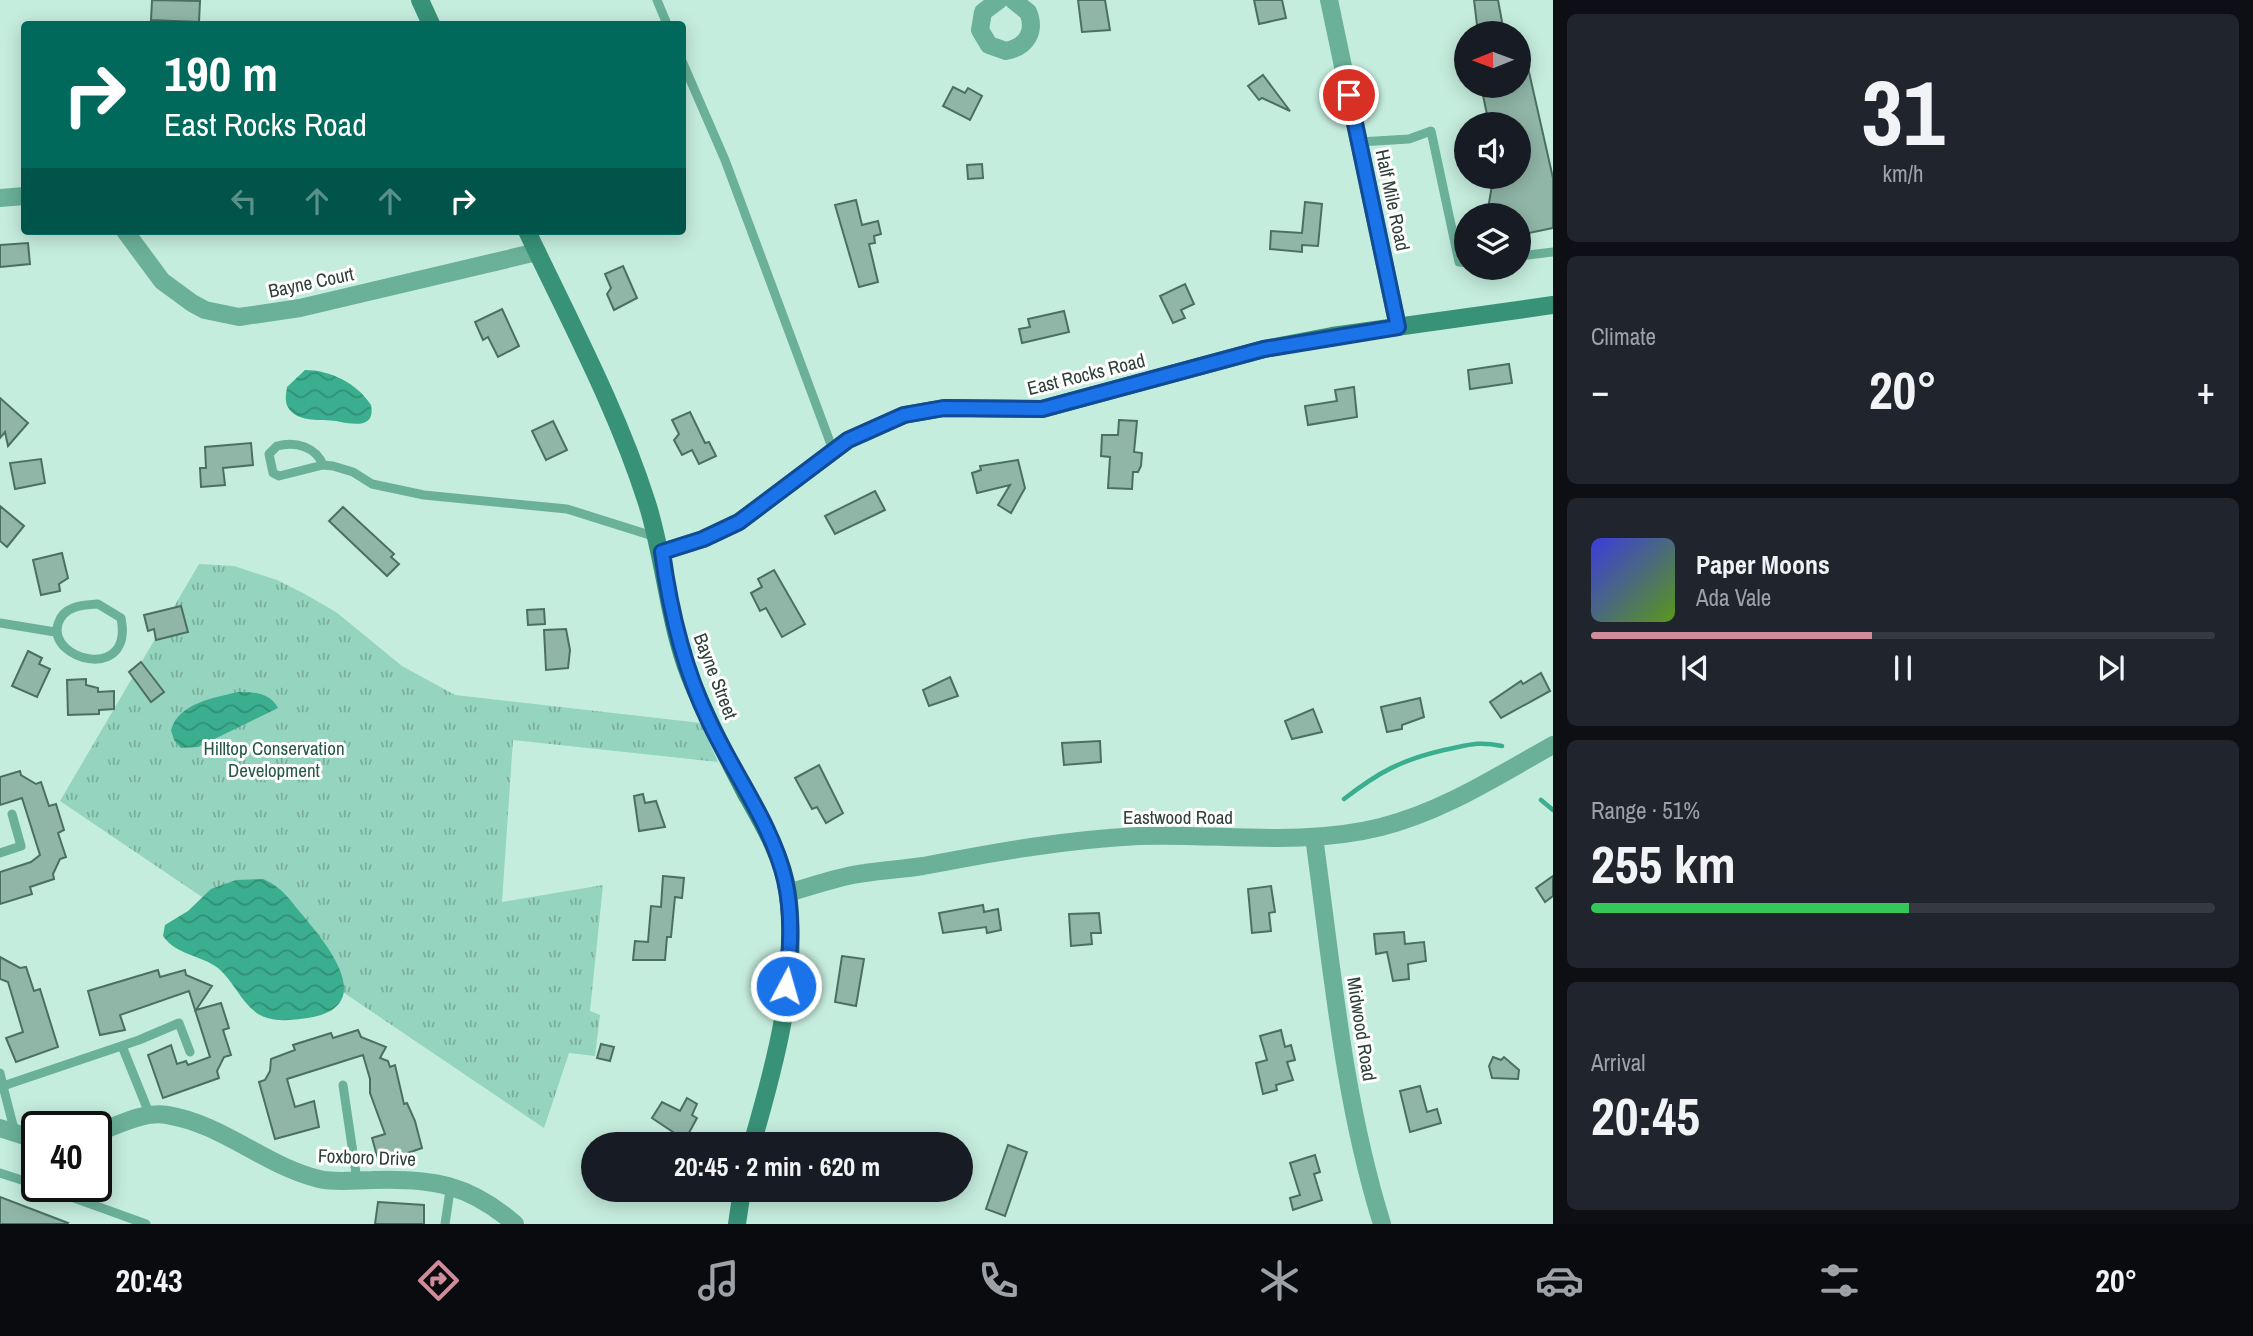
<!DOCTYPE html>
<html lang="en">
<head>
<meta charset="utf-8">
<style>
  :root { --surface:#171b24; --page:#20242c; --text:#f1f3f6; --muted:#9ea1a6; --line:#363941; --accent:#cf8b9a }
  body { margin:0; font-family:"Archivo Narrow",sans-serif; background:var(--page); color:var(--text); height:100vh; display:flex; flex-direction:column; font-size:26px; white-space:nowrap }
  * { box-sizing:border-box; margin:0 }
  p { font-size:23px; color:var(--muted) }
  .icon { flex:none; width:38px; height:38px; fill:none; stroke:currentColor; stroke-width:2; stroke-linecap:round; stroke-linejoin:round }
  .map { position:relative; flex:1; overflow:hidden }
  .sheet { display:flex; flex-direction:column; gap:14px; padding:14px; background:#0d0f14; width:700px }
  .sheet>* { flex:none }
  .guide { position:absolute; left:21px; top:21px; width:665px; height:214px; border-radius:7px; box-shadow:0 4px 18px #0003; background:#00695c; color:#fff; overflow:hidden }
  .needle { width:46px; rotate:269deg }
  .tools { position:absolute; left:1454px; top:21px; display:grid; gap:14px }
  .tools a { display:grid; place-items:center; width:77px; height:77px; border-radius:50%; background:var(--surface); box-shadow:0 4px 18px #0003; font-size:35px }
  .speed { position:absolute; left:21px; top:1111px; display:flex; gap:14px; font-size:35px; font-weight:700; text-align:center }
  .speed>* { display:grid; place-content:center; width:91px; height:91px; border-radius:50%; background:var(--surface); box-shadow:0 4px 18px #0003; line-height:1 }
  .speed .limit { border:4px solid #111; border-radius:10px; background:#fff; color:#111 }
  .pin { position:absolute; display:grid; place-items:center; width:60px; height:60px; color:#fff; margin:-30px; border:4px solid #fff; border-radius:50%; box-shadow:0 2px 7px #0007 }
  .me { position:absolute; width:77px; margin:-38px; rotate:6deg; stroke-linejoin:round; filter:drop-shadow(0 0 5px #0008) }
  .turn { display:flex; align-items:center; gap:24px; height:147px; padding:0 28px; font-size:32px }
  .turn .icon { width:91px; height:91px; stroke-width:2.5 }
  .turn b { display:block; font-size:49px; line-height:60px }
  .lanes { display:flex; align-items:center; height:66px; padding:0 28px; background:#0003; justify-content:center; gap:35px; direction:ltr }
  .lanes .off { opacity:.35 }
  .big { font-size:52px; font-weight:700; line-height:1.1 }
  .sheet .card { flex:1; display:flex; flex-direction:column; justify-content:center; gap:10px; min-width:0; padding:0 24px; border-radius:10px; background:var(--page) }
  .sheet .dial { align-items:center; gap:0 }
  .dial b { font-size:91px; line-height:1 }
  .song { display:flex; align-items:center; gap:21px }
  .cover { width:84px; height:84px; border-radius:10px; background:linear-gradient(135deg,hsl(240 70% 55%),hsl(90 70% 35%)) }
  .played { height:7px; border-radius:4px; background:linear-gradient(90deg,var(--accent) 45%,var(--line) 45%) }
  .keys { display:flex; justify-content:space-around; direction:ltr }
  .heat { display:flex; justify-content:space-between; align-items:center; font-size:38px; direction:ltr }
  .charge { height:10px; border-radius:5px; background:linear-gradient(90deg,#34c759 51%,var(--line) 0) }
  .trip { position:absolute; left:581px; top:1132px; width:392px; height:70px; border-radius:35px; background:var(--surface); box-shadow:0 4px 18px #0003; font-weight:700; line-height:70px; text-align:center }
  .tab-bar { display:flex; height:112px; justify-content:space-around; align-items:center; background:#090b0e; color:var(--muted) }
  .tab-bar .icon { width:49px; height:49px }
  .tab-bar .on { color:var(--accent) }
  .tab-bar b { font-size:32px; color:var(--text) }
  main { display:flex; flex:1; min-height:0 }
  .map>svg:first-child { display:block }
  .park { fill:url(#park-tufts) }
  .water { fill:url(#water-waves) }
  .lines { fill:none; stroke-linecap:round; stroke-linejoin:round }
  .stream { stroke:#3aae8e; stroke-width:4.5 }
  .building { fill:#90b6a8; stroke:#4b7063; stroke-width:2 }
  .lane { stroke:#6bb099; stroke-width:9 }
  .street { stroke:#6bb099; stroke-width:18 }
  .secondary { stroke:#389277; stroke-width:18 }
  .route-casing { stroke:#114b97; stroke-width:18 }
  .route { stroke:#1a73e8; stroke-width:12 }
  .labels { text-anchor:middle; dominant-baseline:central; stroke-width:6; stroke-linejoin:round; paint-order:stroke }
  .street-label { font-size:19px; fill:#2f3f39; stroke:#fff }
  .park-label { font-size:19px; fill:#275748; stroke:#fff }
</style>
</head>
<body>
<main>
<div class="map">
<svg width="1553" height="1224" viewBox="0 0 1553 1224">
  <defs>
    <pattern id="park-tufts" width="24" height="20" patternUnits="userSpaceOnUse" patternTransform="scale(1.75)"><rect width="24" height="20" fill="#95d4be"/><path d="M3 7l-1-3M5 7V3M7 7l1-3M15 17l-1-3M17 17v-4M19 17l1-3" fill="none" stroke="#7aad9b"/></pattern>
    <pattern id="water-waves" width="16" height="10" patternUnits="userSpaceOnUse" patternTransform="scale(1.75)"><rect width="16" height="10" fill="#3aae8e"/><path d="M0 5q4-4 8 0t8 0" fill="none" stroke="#318f75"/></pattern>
  </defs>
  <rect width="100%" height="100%" fill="#c5edde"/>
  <!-- park -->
  <polygon class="park" points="199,564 234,566 277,580 303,593 336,612 402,666 455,695 701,723 718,762 513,740 502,902 603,885 590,1011 600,1015 595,1056 569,1053 544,1128 60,801"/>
  <!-- water -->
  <g class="water">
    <path d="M305,370C330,370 357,383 371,405C376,430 351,424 336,421C321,419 300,423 289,409C284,402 286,395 287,387Z"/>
    <path d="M238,692C253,692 270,692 278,708L198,747L181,748L174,740L171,730C179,703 213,698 238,692Z"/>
    <path d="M263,879C284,888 291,902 305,918C330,948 377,1007 308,1018C292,1020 275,1023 260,1015C242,1005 234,981 218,968C201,955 176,955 163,936L165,925L188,911L211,889L236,880Z"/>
  </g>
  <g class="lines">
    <!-- stream -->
    <g class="stream">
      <path d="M1344,799C1379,772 1401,760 1444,750C1469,745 1477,741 1502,746"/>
      <polyline points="1541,800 1553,810"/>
    </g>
  </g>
  <!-- building -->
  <g class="building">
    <polygon points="152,0 200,1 199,22 151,20"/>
    <polygon points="1078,0 1105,0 1110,30 1082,32"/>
    <polygon points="1254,0 1282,0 1286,18 1259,24"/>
    <polygon points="1474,0 1498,0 1503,27 1494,29 1495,33 1478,33"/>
    <polygon points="1524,50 1553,178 1553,228 1519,235 1519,215 1487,215 1493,179 1519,177 1519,124 1489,124 1481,86 1519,86 1519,51"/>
    <polygon points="1263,75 1290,111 1262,98 1259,100 1248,86"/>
    <polygon points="953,87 965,93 968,88 982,96 970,120 943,106"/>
    <polygon points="982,164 983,178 968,179 967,165"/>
    <polygon points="856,200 862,225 878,221 881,234 874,236 875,243 869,244 878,282 859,287 835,205"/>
    <polygon points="1305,202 1322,204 1318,246 1302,245 1302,252 1270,249 1271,231 1302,233"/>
    <polygon points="28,243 30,264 0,267 0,245"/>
    <polygon points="623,266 637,298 614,310 607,294 611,288 605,274"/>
    <polygon points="1185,284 1194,304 1181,310 1185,318 1173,323 1160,296"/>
    <polygon points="502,309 519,346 498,357 488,337 483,340 475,322"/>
    <polygon points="1064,311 1069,332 1022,343 1019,329 1030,327 1028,319"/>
    <polygon points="1509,364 1512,383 1470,389 1468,370"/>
    <polygon points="1354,387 1357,417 1308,425 1305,406 1337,401 1335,390"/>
    <polygon points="0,398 28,423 8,446 5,432 0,438"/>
    <polygon points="690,412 705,443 709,442 716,456 699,464 692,450 682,455 674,440 679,434 672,420"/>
    <polygon points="1119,420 1137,421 1134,452 1142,453 1141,466 1138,472 1133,472 1132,489 1108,488 1110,457 1101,456 1102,435 1118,435"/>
    <polygon points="553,421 567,450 546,460 532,431"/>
    <polygon points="251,443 253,465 223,468 225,485 201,487 200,468 206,468 205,447"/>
    <polygon points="41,459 45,483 15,489 10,463"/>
    <polygon points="1018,460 1025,488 1011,513 998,505 1010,485 977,493 972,473 981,470 980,466"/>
    <polygon points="875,491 885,510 835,534 825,516"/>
    <polygon points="0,506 24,526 7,547 0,541"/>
    <polygon points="343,507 394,554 391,557 399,564 387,576 329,521"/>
    <polygon points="62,553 68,578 59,584 60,591 41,595 33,560"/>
    <polygon points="774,570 805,624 782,637 766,608 760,611 751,593 762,587 758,579"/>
    <polygon points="181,606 188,632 156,640 154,629 148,631 144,615"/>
    <polygon points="544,609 545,624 528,625 527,610"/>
    <polygon points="566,629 570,650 568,668 546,670 544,630"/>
    <polygon points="28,651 42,658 39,664 50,669 37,697 12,686"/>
    <polygon points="141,662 164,692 151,702 129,672"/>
    <polygon points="1541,673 1550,691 1501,718 1490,702 1521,681 1523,684"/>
    <polygon points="950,677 958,696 929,706 923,690"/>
    <polygon points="86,679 86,685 98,688 98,692 114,691 114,709 99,710 99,714 68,715 67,680"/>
    <polygon points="1420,698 1424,717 1402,725 1402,729 1387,732 1381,707"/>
    <polygon points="1313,709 1322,732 1292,739 1285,721"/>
    <polygon points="1100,741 1101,762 1064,765 1062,743"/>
    <polygon points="819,765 843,813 826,823 817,807 812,809 795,778"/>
    <polygon points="20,771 21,775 36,784 41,782 49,806 56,804 64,830 58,833 66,857 60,859 53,874 54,879 30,887 32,894 0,904 0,872 31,862 40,855 22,798 0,805 0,777"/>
    <polygon points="643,794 645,803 656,801 665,827 639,831 634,796"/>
    <polygon points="663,876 684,878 682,898 675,897 671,937 667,937 665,960 633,960 635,941 648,942 651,906 661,907"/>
    <polygon points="1553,876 1553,896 1545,902 1536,888"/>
    <polygon points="1271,886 1275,912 1269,913 1271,931 1252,933 1248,889"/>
    <polygon points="983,905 984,912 998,909 1001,930 987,933 986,927 943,933 939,913"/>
    <polygon points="1099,913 1101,933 1091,933 1092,944 1071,946 1069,914"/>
    <polygon points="1404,932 1405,944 1424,942 1426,961 1408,964 1409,979 1393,981 1387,952 1376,954 1374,934"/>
    <polygon points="842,956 864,959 856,1006 835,1002"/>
    <polygon points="0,957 20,968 26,967 34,991 40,989 58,1047 16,1062 6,1038 23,1032 8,982 0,979"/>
    <polygon points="158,970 160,977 185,970 186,975 212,986 196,1010 221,1003 229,1028 223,1030 231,1055 224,1057 217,1071 219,1078 163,1098 148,1055 171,1045 177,1064 186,1061 188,1065 210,1057 189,991 120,1015 125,1030 100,1035 88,991"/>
    <polygon points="358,1030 361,1037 386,1047 380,1058 388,1061 390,1067 395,1065 404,1104 407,1103 415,1121 422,1148 379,1163 372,1138 385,1134 370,1093 370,1079 363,1055 287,1079 295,1107 314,1101 319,1127 275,1139 259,1082 265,1080 270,1071 271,1059 295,1050 293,1045 331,1033 333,1038"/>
    <polygon points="1281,1030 1285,1047 1291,1045 1295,1060 1287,1062 1293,1080 1276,1085 1277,1090 1263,1094 1256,1063 1267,1060 1260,1036"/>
    <polygon points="601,1044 614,1047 610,1061 597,1058"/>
    <polygon points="1493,1057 1501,1060 1504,1057 1519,1070 1518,1079 1492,1078 1489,1066"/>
    <polygon points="1420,1086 1427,1112 1437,1109 1441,1123 1410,1132 1400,1091"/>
    <polygon points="687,1098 697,1104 692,1115 697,1118 685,1140 652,1118 662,1102 680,1111"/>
    <polygon points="1008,1145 1027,1152 1005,1216 986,1209"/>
    <polygon points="1315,1155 1320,1172 1314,1174 1322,1200 1293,1210 1290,1198 1300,1195 1290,1163"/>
    <polygon points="0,1197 68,1223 67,1224 0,1224"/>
    <polygon points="378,1202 424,1205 424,1224 375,1224"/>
  </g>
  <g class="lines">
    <!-- lane -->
    <g class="lane">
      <polyline points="657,0 667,24"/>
      <polyline points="682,61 725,160 833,450"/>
      <polyline points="1359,142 1409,139 1431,131 1459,262 1466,263"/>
      <polyline points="1519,256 1553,252"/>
      <path d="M323,465C316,447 296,441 277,446L269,454L273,473L279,476L323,465L333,466L353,472L372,484L424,495L567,509L656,537"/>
      <path d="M98,604L121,618C134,683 47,660 58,624C63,606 82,605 98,604Z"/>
      <polyline points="0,623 55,632"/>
      <polyline points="0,853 21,846 12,814"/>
      <polyline points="122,1046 149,1113"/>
      <polyline points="0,1073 3,1086"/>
      <polyline points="343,1085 357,1180"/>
      <polyline points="11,1132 13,1125 3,1086 139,1040 179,1023 190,1052"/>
      <polyline points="0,1173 37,1185"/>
      <polyline points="41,1186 146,1224"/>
      <polyline points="445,1224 451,1184"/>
    </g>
    <!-- street -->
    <g class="street">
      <path d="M999,0L983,12L980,30L989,45L1006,51C1027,47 1036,31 1028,12L1013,0"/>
      <polyline points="1329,0 1398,327"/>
      <polyline points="0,198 24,196"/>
      <polyline points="125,231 162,281 192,303 205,310 239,317 300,308 537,252"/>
      <path d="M1314,837C1332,967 1343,1099 1382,1224"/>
      <path d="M788,893C813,886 839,876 865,873C884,870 904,869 923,866C996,852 1063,840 1138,836C1219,833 1301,847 1381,827C1444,811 1497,776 1553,745"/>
      <polyline points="0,1128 37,1140"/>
      <path d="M96,1133C119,1125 143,1111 167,1115C223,1124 265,1166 319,1179C336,1183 356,1180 372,1180C432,1178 469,1184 515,1224"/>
    </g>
    <!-- secondary -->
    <g class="secondary">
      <polyline points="420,0 431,24"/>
      <path d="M527,231C569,320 617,409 647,503C665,560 668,621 690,677C706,717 726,755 745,792C763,824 783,857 788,894C799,978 775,1065 752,1144"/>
      <polyline points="662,552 703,539 739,522 848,440 904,415 944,408 1042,409 1264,349 1332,336 1553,305"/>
      <polyline points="737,1224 742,1190"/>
    </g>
  </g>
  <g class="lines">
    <defs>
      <path id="route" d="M786,986C791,951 793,915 785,880C772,824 733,773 709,721C683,667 670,611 662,552L703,539L739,522L848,440L904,415L944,408L1042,409L1264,349L1398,327L1349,95"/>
    </defs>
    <!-- route casing -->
    <use href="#route" class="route-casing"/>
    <!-- route -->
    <use href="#route" class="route"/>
  </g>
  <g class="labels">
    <!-- street labels -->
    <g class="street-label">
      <text transform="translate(1393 200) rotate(78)">Half Mile Road</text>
      <text transform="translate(311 282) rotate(-12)">Bayne Court</text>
      <text transform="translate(1086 374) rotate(-14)">East Rocks Road</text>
      <text transform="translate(716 676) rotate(69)">Bayne Street</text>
      <text x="1178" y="817">Eastwood Road</text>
      <text transform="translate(1362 1029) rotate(81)">Midwood Road</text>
      <text transform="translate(367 1157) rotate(2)">Foxboro Drive</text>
    </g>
    <!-- park labels -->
    <g class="park-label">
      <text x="274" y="748">Hilltop Conservation<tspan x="274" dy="22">Development</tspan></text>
    </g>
  </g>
</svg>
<div class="tools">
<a><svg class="needle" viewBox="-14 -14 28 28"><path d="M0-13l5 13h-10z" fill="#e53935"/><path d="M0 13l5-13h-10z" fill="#9ea1a6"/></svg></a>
<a><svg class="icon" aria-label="sound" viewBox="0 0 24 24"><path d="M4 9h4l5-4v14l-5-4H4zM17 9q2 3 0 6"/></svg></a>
<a><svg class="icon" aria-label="layers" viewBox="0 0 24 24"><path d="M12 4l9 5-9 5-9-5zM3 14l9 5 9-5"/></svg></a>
</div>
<div class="speed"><div class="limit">40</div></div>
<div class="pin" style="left:1349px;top:95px;background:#d93025"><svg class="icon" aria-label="arrive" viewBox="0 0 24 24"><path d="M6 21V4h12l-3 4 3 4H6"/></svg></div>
<svg class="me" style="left:786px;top:986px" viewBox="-20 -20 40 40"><circle r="17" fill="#1a73e8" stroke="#fff" stroke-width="3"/><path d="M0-11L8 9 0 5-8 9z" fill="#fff"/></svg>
<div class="trip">20:45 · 2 min · 620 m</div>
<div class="guide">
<div class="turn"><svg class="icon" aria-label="right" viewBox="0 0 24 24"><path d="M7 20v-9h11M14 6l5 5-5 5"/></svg><div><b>190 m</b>East Rocks Road</div></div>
<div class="lanes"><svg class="icon off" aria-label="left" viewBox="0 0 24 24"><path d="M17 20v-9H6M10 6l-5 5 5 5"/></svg><svg class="icon off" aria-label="ahead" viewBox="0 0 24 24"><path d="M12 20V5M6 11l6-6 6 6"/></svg><svg class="icon off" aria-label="ahead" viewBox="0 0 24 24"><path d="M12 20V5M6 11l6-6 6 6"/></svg><svg class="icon" aria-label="right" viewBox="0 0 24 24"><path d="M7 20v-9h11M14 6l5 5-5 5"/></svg></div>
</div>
</div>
<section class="sheet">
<div class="card dial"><b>31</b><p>km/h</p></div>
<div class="card"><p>Climate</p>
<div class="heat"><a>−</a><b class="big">20°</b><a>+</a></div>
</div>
<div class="card">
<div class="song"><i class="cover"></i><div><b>Paper Moons</b><p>Ada Vale</p></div></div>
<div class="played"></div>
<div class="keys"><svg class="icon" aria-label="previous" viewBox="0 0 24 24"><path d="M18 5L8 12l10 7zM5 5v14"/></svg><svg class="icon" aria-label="pause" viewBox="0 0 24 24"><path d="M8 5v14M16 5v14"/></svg><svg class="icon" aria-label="next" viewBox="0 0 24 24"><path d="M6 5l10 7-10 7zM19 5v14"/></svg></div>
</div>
<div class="card"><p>Range · 51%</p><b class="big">255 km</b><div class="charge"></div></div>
<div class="card"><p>Arrival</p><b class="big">20:45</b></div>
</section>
</main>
<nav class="tab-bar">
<b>20:43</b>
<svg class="icon on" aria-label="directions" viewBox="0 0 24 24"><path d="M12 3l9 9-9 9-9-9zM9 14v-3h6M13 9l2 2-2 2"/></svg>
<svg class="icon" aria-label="music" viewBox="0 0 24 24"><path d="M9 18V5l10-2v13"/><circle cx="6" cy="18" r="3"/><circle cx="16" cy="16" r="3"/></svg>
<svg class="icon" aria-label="phone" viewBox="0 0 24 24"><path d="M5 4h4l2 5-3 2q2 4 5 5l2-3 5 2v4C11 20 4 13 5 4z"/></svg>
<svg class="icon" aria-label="climate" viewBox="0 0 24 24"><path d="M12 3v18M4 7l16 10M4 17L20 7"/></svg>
<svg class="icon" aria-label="car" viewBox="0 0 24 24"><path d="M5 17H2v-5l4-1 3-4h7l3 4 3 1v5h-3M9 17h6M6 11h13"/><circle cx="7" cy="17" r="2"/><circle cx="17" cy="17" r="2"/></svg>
<svg class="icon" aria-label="filters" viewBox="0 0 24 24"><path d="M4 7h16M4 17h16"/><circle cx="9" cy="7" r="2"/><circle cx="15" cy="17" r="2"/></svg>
<b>20°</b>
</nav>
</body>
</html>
